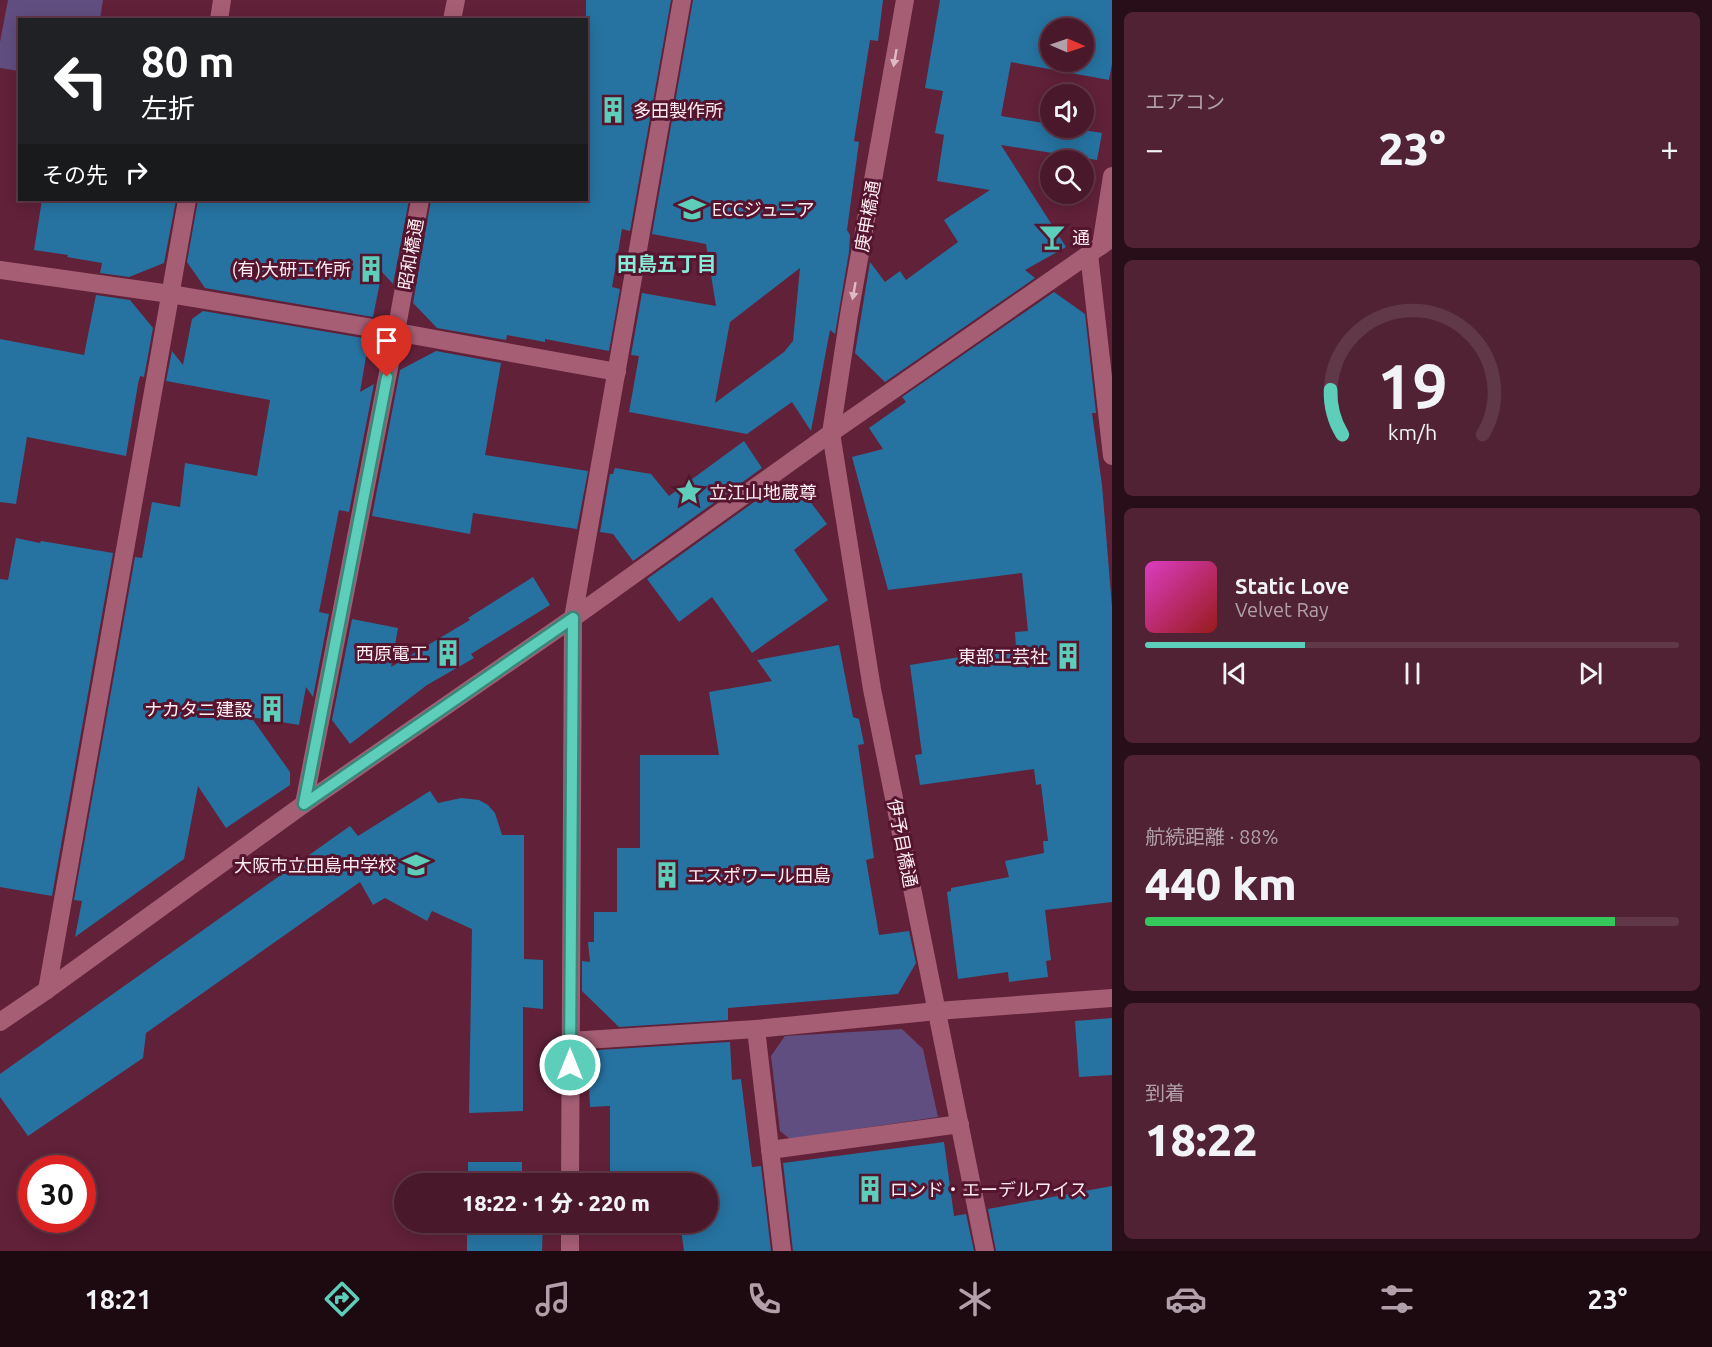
<!DOCTYPE html>
<html lang="ja">
<head>
<meta charset="utf-8">
<style>
  :root { --surface:#49192b; --page:#502233; --text:#f1f3f6; --muted:#b1a0a9; --line:#613847; --accent:#5cceba }
  body { margin:0; font-family:Ubuntu,"Noto Sans JP",sans-serif; background:var(--page); color:var(--text); height:100vh; display:flex; flex-direction:column; font-size:22px; white-space:nowrap }
  * { box-sizing:border-box; margin:0 }
  p { font-size:20px; color:var(--muted) }
  .icon { flex:none; width:33px; height:33px; fill:none; stroke:currentColor; stroke-width:2; stroke-linecap:round; stroke-linejoin:round }
  .map { position:relative; flex:1; overflow:hidden }
  .panel { display:flex; flex-direction:column; gap:12px; padding:12px; background:#280e18; width:600px }
  .panel>* { flex:none }
  .top-card { position:absolute; left:18px; top:18px; width:570px; height:183px; border-radius:0px; box-shadow:0 3px 15px #0003,0 0 0 2px var(--line); background:#202124; color:#fff; overflow:hidden }
  .needle { width:39px; rotate:92deg }
  .fabs { position:absolute; left:1040px; top:18px; display:grid; gap:12px }
  .fabs a { display:grid; place-items:center; width:54px; height:54px; border-radius:50%; background:var(--surface); box-shadow:0 3px 15px #0003,0 0 0 2px var(--line); font-size:30px }
  .speed { position:absolute; left:18px; top:1155px; display:flex; gap:12px; font-size:30px; font-weight:700; text-align:center }
  .speed>* { display:grid; place-content:center; width:78px; height:78px; border-radius:50%; background:var(--surface); box-shadow:0 3px 15px #0003,0 0 0 2px var(--line); line-height:1 }
  .speed .limit { border:9px solid #d22; background:#fff; color:#111 }
  .pin { position:absolute; display:grid; place-items:center; width:51px; height:51px; color:#fff; margin:-62px -26px; border-radius:50% 50% 50% 0; rotate:-45deg; box-shadow:0 0 6px #0007 }
  .pin .icon { rotate:45deg }
  .me { position:absolute; width:66px; margin:-33px; rotate:0deg; stroke-linejoin:round; filter:drop-shadow(0 0 4px #0008) }
  .turn { display:flex; align-items:center; gap:21px; height:126px; padding:0 24px; font-size:27px }
  .turn .icon { width:78px; height:78px; stroke-width:2.5 }
  .turn b { display:block; font-size:42px; line-height:51px }
  .then { display:flex; align-items:center; height:57px; padding:0 24px; background:#0003; gap:12px; font-size:22px }
  .big { font-size:45px; font-weight:800; line-height:1.1 }
  .panel .card { flex:1; display:flex; flex-direction:column; justify-content:center; gap:9px; min-width:0; padding:0 21px; border-radius:9px; background:var(--page) }
  .panel .dial { align-items:center; gap:0 }
  .dial svg { height:156px; overflow:visible; fill:none; stroke:var(--line); stroke-width:7; stroke-linecap:round; text-anchor:middle }
  .dial text { fill:var(--text); stroke:none }
  .song { display:flex; align-items:center; gap:18px }
  .cover { width:72px; height:72px; border-radius:9px; background:linear-gradient(135deg,hsl(310 70% 55%),hsl(0 70% 35%)) }
  .played { height:6px; border-radius:3px; background:linear-gradient(90deg,var(--accent) 30%,var(--line) 30%) }
  .keys { display:flex; justify-content:space-around; direction:ltr }
  .heat { display:flex; justify-content:space-between; align-items:center; font-size:33px; direction:ltr }
  .charge { height:9px; border-radius:4px; background:linear-gradient(90deg,#34c759 88%,var(--line) 0) }
  .trip { position:absolute; left:394px; top:1173px; width:324px; height:60px; border-radius:30px; background:var(--surface); box-shadow:0 3px 15px #0003,0 0 0 2px var(--line); font-weight:800; line-height:60px; text-align:center }
  .tab-bar { display:flex; height:96px; justify-content:space-around; align-items:center; background:#1d0a11; color:var(--muted) }
  .tab-bar .icon { width:42px; height:42px }
  .tab-bar .active { color:var(--accent) }
  .tab-bar b { font-size:27px; color:var(--text) }
  main { display:flex; flex:1; min-height:0 }
  .map>svg:first-child { display:block }
  .green { fill:#604e80 }
  .building { fill:#2673a1; fill-rule:evenodd }
  .lines { fill:none; stroke-linecap:round; stroke-linejoin:round }
  .minor { stroke:#a65e75; stroke-width:18 }
  .oneway { fill:#dfbbc6 }
  .route-casing { stroke:#3c8679; stroke-width:15 }
  .route { stroke:#5cceba; stroke-width:10 }
  .labels { text-anchor:middle; dominant-baseline:central; stroke-width:6; stroke-linejoin:round; paint-order:stroke }
  .poi-label { font-size:18px; fill:#feedf1; stroke:#55152f; text-anchor:start }
  .street-label { font-size:18px; fill:#feedf1; stroke:#55152f }
  .neighbourhood-label { font-size:20px; font-weight:bold; fill:#87edd9; stroke:#55152f }
</style>
</head>
<body>
<main>
<div class="map">
<svg width="1112" height="1251" viewBox="0 0 1112 1251">
  <rect width="100%" height="100%" fill="#612139"/>
  <!-- green -->
  <g class="green">
    <polygon points="8,0 103,0 100,19 20,20 19,71 0,68 0,42"/>
    <polygon points="902,1029 923,1049 938,1117 790,1139 780,1131 771,1056 785,1036"/>
  </g>
  <!-- building -->
  <g class="building">
    <polygon points="586,0 671,0 630,231 622,229 612,287 620,289 609,351 545,339 545,342 507,335 506,340 437,328 413,303 431,200 586,200"/>
    <path d="M693,0H883L878,41L870,40L854,141L859,142L847,230L850,235L849,252L835,334L830,330L811,431L792,402L747,434L629,412L639,356L631,355L642,293L716,306L706,244L652,234ZM800,268L793,341L784,352L715,403L730,322Z"/>
    <path d="M940,0H1112V64L1109,80L1011,62L1001,116L1050,124V128H1070L1102,133L1097,160L1001,145L1066,247L1025,270L1035,278L885,382L855,353L870,262L885,282L900,271L906,280L958,242L944,220L990,190L937,181L944,135L935,133L943,91L925,88ZM1050,28H1083V62H1050Z"/>
    <polygon points="42,200 176,200 164,263 129,277 100,273 102,263 67,257 68,255 34,250"/>
    <polygon points="198,200 409,200 393,284 382,272 373,317 205,288 187,262"/>
    <polygon points="1054,292 1085,314 1096,413 1092,413 1102,485 1112,607 1112,902 1045,910 1051,960 1046,961 1048,977 1009,982 1008,972 958,979 947,892 951,891 951,888 1009,877 1005,861 1044,853 1043,841 1048,841 1041,784 1036,785 1034,769 920,785 915,755 922,754 910,665 1016,648 1015,632 1028,631 1022,573 888,590 852,457 883,449 869,428 906,402 902,397"/>
    <polygon points="96,295 130,300 153,328 144,377 140,376 138,384 126,456 27,437 16,504 0,502 0,339 84,355"/>
    <polygon points="203,311 369,339 360,392 374,384 349,512 339,510 319,612 329,614 313,697 306,687 299,725 251,717 290,772 290,785 226,828 198,786 184,859 75,937 82,901 74,900 135,557 142,558 152,502 180,507 185,463 257,476 270,400 166,381 172,351 183,365 192,319"/>
    <polygon points="436,351 501,363 485,455 588,471 577,529 473,513 470,534 372,516 400,370"/>
    <polygon points="744,441 762,468 633,561 613,534 600,532 610,474 613,474 615,468 651,474 669,496"/>
    <polygon points="797,484 827,524 794,550 828,600 752,653 712,597 679,622 647,579 775,487 781,496"/>
    <polygon points="16,538 40,543 41,541 113,553 52,896 0,887 0,579 8,580"/>
    <polygon points="533,577 550,605 471,654 474,658 427,685 350,744 332,720 352,619 398,628 391,667 470,620 468,618"/>
    <polygon points="839,645 853,717 859,719 864,744 858,745 874,858 866,860 879,935 909,931 916,963 898,994 728,1008 728,1020 619,1027 582,991 582,961 590,962 588,942 594,942 594,912 617,912 617,848 640,848 640,755 719,755 709,692 772,681 757,660"/>
    <polygon points="430,791 438,803 461,798 479,800 488,805 495,813 502,835 524,835 524,959 543,960 543,1009 523,1007 523,1111 469,1113 472,929 432,911 427,921 385,898 373,905 360,882 146,1033 143,1058 28,1136 0,1097 0,1074 350,826 358,836"/>
    <polygon points="1112,1018 1112,1075 1079,1077 1075,1021"/>
    <polygon points="730,1042 732,1080 741,1079 752,1167 761,1166 771,1251 684,1251 680,1222 708,1222 708,1184 673,1184 672,1179 610,1180 610,1106 590,1107 589,1085 582,1086 582,1069 598,1050"/>
    <polygon points="944,1142 954,1216 966,1214 974,1251 793,1251 783,1163"/>
    <rect x="468" y="1162" width="54" height="22"/>
    <polygon points="1112,1186 1112,1251 996,1251 988,1209"/>
    <polygon points="467,1222 543,1222 542,1251 467,1251"/>
  </g>
  <g class="lines">
    <!-- minor -->
    <g class="minor">
      <polyline points="905,0 849,315 831,433 872,689 985,1251"/>
      <polyline points="219,20 222,0"/>
      <polyline points="452,20 456,0"/>
      <polyline points="1101,246 1112,176"/>
      <polyline points="1089,254 1112,456"/>
      <polyline points="0,270 170,294 396,332 617,372"/>
      <polyline points="304,804 396,332 420,200"/>
      <polyline points="47,990 187,200"/>
      <polyline points="0,1022 47,990 304,804 573,618 831,433 1112,238"/>
      <polyline points="756,1029 782,1251"/>
      <polyline points="570,1041 756,1029 937,1011 1112,998"/>
      <polyline points="770,1150 960,1124"/>
      <polyline points="570,1184 573,618 682,0"/>
      <polyline points="570,1251 570,1222"/>
    </g>
  </g>
  <!-- one-way arrows -->
  <defs><path id="oneway-solid" d="M-6-.8H1V-3.2L6.5 0L1 3.2V.8H-6Z" transform="scale(1.5)"/></defs>
  <g class="oneway">
    <use href="#oneway-solid" transform="translate(895 58) rotate(100)"/>
    <use href="#oneway-solid" transform="translate(854 291) rotate(100)"/>
  </g>
  <g class="lines">
    <defs>
      <polyline id="route" points="387,377 304,804 573,618 570,1065"/>
    </defs>
    <!-- route casing -->
    <use href="#route" class="route-casing"/>
    <!-- route -->
    <use href="#route" class="route"/>
  </g>
  <!-- icons -->
  <defs>
    <symbol id="building-bare" viewBox="-9 -9 18 18"><path d="M-4-6H4V6H1V3H-1V6H-4ZM-2.5-4.3h1.7v1.8h-1.7ZM.8-4.3h1.7v1.8H.8ZM-2.5-1h1.7V.8h-1.7ZM.8-1h1.7V.8H.8Z" fill="#5cceba" stroke="#55152f" stroke-width="2.5" paint-order="stroke"/></symbol>
    <symbol id="school-bare" viewBox="-9 -9 18 18"><path d="M0-5L7-2L0 1L-7-2ZM-4 1L0 2.5L4 1V4Q0 6-4 4Z" fill="#5cceba" stroke="#55152f" stroke-width="2.5" paint-order="stroke"/></symbol>
    <symbol id="bar-bare" viewBox="-9 -9 18 18"><path d="M-6-5H6L.8 .8V4.5H3.5V6h-7V4.5H-.8V.8Z" fill="#5cceba" stroke="#55152f" stroke-width="2.5" paint-order="stroke"/></symbol>
    <symbol id="sight-bare" viewBox="-9 -9 18 18"><path d="M0-6L1.8-2.2L6-1.7L2.9 1.2L3.7 5.4L0 3.3L-3.7 5.4L-2.9 1.2L-6-1.7L-1.8-2.2Z" fill="#5cceba" stroke="#55152f" stroke-width="2.5" paint-order="stroke"/></symbol>
  </defs>
  <g fill-rule="evenodd">
    <use href="#building-bare" x="594" y="91" width="38" height="38"/>
    <use href="#school-bare" x="673" y="190" width="38" height="38"/>
    <use href="#bar-bare" x="1033" y="218" width="38" height="38"/>
    <use href="#building-bare" x="352" y="250" width="38" height="38"/>
    <use href="#sight-bare" x="670" y="473" width="38" height="38"/>
    <use href="#building-bare" x="429" y="634" width="38" height="38"/>
    <use href="#building-bare" x="1049" y="637" width="38" height="38"/>
    <use href="#building-bare" x="253" y="690" width="38" height="38"/>
    <use href="#school-bare" x="397" y="846" width="38" height="38"/>
    <use href="#building-bare" x="648" y="856" width="38" height="38"/>
    <use href="#building-bare" x="851" y="1170" width="38" height="38"/>
  </g>
  <g class="labels">
    <!-- poi labels -->
    <g class="poi-label">
      <text x="633" y="110">多田製作所</text>
      <text x="712" y="209">ECCジュニア</text>
      <text x="1072" y="237">通</text>
      <text x="351" y="269" text-anchor="end">(有)大研工作所</text>
      <text x="709" y="492">立江山地蔵尊</text>
      <text x="428" y="653" text-anchor="end">西原電工</text>
      <text x="1048" y="656" text-anchor="end">東部工芸社</text>
      <text x="252" y="709" text-anchor="end">ナカタニ建設</text>
      <text x="396" y="865" text-anchor="end">大阪市立田島中学校</text>
      <text x="687" y="875">エスポワール田島</text>
      <text x="890" y="1189">ロンド・エーデルワイス</text>
    </g>
    <!-- street labels -->
    <g class="street-label">
      <text transform="translate(867 216) rotate(-80)">庚申橋通</text>
      <text transform="translate(410 254) rotate(-80)">昭和橋通</text>
      <text transform="translate(903 843) rotate(79)">伊予目橋通</text>
    </g>
    <!-- neighbourhood labels -->
    <g class="neighbourhood-label">
      <text x="667" y="263">田島五丁目</text>
    </g>
  </g>
</svg>
<div class="fabs">
<a><svg class="needle" viewBox="-14 -14 28 28"><path d="M0-13l5 13h-10z" fill="#e53935"/><path d="M0 13l5-13h-10z" fill="#b1a0a9"/></svg></a>
<a><svg class="icon" aria-label="sound" viewBox="0 0 24 24"><path d="M4 9h4l5-4v14l-5-4H4zM17 9q2 3 0 6"/></svg></a>
<a><svg class="icon" aria-label="search" viewBox="0 0 24 24"><circle cx="10" cy="10" r="6"/><path d="M15 15l6 6"/></svg></a>
</div>
<div class="speed"><div class="limit">30</div></div>
<div class="pin" style="left:387px;top:377px;background:#d93025"><svg class="icon" aria-label="arrive" viewBox="0 0 24 24"><path d="M6 21V4h12l-3 4 3 4H6"/></svg></div>
<svg class="me" style="left:570px;top:1065px" viewBox="-20 -20 40 40"><circle r="17" fill="#5cceba" stroke="#fff" stroke-width="3"/><path d="M0-11L8 9 0 5-8 9z" fill="#fff"/></svg>
<div class="trip">18:22 · 1 分 · 220 m</div>
<div class="top-card">
<div class="turn"><svg class="icon" aria-label="left" viewBox="0 0 24 24"><path d="M17 20v-9H6M10 6l-5 5 5 5"/></svg><div><b>80 m</b>左折</div></div>
<div class="then">その先<svg class="icon" aria-label="right" viewBox="0 0 24 24"><path d="M7 20v-9h11M14 6l5 5-5 5"/></svg></div>
</div>
</div>
<section class="panel">
<div class="card"><p>エアコン</p>
<div class="heat"><a>−</a><b class="big">23°</b><a>+</a></div>
</div>
<div class="card dial"><svg viewBox="0 0 100 80">
<path d="M14 69A42 42 0 1 1 86 69"/>
<path d="M14 69A42 42 0 0 1 8 46" stroke="#5cceba"/>
<text x="50" y="56" font-size="32" font-weight="700">19</text>
<text x="50" y="72" font-size="11">km/h</text>
</svg></div>
<div class="card">
<div class="song"><i class="cover"></i><div><b>Static Love</b><p>Velvet Ray</p></div></div>
<div class="played"></div>
<div class="keys"><svg class="icon" aria-label="previous" viewBox="0 0 24 24"><path d="M18 5L8 12l10 7zM5 5v14"/></svg><svg class="icon" aria-label="pause" viewBox="0 0 24 24"><path d="M8 5v14M16 5v14"/></svg><svg class="icon" aria-label="next" viewBox="0 0 24 24"><path d="M6 5l10 7-10 7zM19 5v14"/></svg></div>
</div>
<div class="card"><p>航続距離 · 88%</p><b class="big">440 km</b><div class="charge"></div></div>
<div class="card"><p>到着</p><b class="big">18:22</b></div>
</section>
</main>
<nav class="tab-bar">
<b>18:21</b>
<svg class="icon active" aria-label="directions" viewBox="0 0 24 24"><path d="M12 3l9 9-9 9-9-9zM9 14v-3h6M13 9l2 2-2 2"/></svg>
<svg class="icon" aria-label="music" viewBox="0 0 24 24"><path d="M9 18V5l10-2v13"/><circle cx="6" cy="18" r="3"/><circle cx="16" cy="16" r="3"/></svg>
<svg class="icon" aria-label="phone" viewBox="0 0 24 24"><path d="M5 4h4l2 5-3 2q2 4 5 5l2-3 5 2v4C11 20 4 13 5 4z"/></svg>
<svg class="icon" aria-label="climate" viewBox="0 0 24 24"><path d="M12 3v18M4 7l16 10M4 17L20 7"/></svg>
<svg class="icon" aria-label="car" viewBox="0 0 24 24"><path d="M5 17H2v-5l4-1 3-4h7l3 4 3 1v5h-3M9 17h6M6 11h13"/><circle cx="7" cy="17" r="2"/><circle cx="17" cy="17" r="2"/></svg>
<svg class="icon" aria-label="filters" viewBox="0 0 24 24"><path d="M4 7h16M4 17h16"/><circle cx="9" cy="7" r="2"/><circle cx="15" cy="17" r="2"/></svg>
<b>23°</b>
</nav>
</body>
</html>
